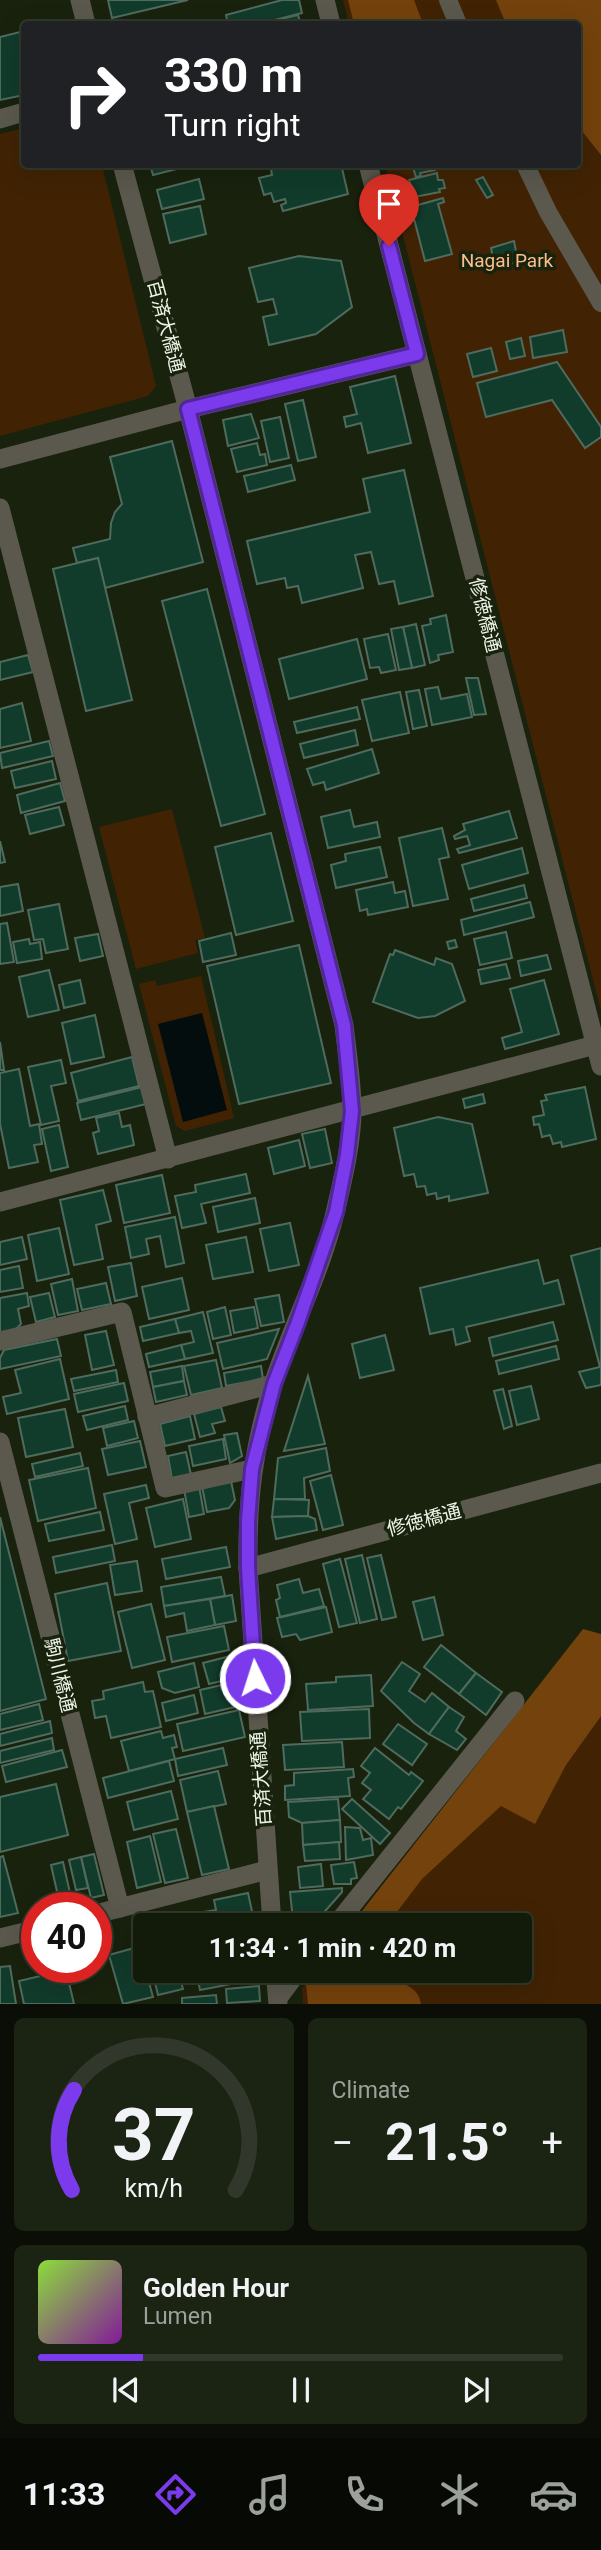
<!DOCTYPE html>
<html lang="en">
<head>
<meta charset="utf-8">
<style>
  :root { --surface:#121a0a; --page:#1b2313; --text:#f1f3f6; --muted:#9ca19c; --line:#31382b; --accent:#7c3aed }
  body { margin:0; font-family:Roboto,"Noto Sans JP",sans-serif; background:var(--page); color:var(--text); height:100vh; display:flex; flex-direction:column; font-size:26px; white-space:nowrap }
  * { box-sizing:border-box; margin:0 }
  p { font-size:23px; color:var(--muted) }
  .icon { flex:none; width:38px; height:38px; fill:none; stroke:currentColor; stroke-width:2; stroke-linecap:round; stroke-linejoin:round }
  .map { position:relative; height:2004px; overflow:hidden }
  .panel { display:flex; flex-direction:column; gap:14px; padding:14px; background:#0a0e06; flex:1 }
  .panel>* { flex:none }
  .top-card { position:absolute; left:21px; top:21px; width:560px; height:147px; border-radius:7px; box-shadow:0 7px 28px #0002,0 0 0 2px var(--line); background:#202124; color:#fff; overflow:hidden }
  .speed { position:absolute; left:21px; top:1892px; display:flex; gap:14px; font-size:35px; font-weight:700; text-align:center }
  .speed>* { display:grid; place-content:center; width:91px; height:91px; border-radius:50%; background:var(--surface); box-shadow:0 7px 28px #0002,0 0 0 2px var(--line); line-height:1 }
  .speed .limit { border:10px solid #d22; background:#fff; color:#111 }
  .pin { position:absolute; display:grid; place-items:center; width:60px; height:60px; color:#fff; margin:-72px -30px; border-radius:50% 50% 50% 0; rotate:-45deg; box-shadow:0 0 7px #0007 }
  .pin .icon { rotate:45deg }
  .me { position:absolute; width:77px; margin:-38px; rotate:356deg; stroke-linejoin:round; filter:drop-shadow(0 0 5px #0008) }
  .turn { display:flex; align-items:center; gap:24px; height:147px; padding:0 28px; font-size:32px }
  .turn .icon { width:91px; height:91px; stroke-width:2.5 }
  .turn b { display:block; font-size:49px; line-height:60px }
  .big { font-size:52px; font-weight:700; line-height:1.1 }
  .panel .tile { flex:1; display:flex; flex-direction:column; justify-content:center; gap:10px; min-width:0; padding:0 24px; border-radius:10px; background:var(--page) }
  .panel .dial { align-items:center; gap:0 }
  .dial svg { height:182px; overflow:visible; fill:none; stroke:var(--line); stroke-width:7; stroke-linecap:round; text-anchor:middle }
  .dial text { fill:var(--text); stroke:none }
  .song { display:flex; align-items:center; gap:21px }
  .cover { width:84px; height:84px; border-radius:10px; background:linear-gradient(135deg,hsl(90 70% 55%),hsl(290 70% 35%)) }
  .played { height:7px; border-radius:4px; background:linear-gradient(90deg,var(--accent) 20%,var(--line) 20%) }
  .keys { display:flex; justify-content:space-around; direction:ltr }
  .heat { display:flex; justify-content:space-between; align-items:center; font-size:38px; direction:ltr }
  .panel .tiles { flex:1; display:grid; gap:14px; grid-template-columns:1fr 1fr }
  .tile:last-child { grid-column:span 2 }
  .trip { position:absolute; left:133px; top:1913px; width:399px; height:70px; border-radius:7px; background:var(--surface); box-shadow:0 7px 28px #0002,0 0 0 2px var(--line); font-weight:700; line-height:70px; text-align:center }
  .menu { display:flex; height:112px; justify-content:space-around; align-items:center; background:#070a04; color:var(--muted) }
  .menu .icon { width:49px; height:49px }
  .menu .selected { color:var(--accent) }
  .menu b { font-size:32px; color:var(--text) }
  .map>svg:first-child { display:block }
  .green { fill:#412304 }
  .forest { fill:#74420c }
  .water { fill:#030d0d }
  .building { fill:#113b2b; stroke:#4f6b5d; stroke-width:2 }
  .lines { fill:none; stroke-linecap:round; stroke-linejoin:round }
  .pedestrian { stroke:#5b594e; stroke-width:18 }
  .minor { stroke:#5b594e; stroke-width:19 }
  .tertiary { stroke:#5b594e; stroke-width:19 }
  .route-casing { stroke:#51269a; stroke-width:18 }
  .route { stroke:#7c3aed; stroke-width:12 }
  .labels { text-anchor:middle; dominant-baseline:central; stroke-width:7; stroke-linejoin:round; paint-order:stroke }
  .park-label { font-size:19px; fill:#fcbe8a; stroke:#18220d }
  .street-label { font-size:19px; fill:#edf5e7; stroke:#18220d }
</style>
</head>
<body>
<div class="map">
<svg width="601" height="2004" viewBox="0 0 601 2004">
  <rect width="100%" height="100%" fill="#18220d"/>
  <!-- green -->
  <g class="green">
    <polygon points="343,0 601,0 601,1011 385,165 578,164 578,24 349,24"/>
    <polygon points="24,128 24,164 102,165 156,386 148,396 0,436 0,134"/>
    <polygon points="172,809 205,938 195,940 198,953 136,969 99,827"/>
    <polygon points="201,976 234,1118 185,1131 176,1126 139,984 155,980 157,986"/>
    <polygon points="601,1640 601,2004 303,2004 302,1988 316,1971 520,1970 520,1925 352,1925"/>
  </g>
  <!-- forest -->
  <g class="forest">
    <polygon points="348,0 414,0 423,24 354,24"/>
    <polygon points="496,0 601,0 601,155 578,126 578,24 506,24"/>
    <polygon points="583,1629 601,1634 601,1716 566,1765 535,1824 501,1806 422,1879 387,1925 351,1925"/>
    <path d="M316,1970L382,1971C395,1985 418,1982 421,2004H308L306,1983Z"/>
  </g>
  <!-- water -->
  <polygon class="water" points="202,1013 227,1110 183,1122 158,1024"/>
  <!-- building -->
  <g class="building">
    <polygon points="108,0 188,0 112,18"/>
    <polygon points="282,0 299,0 302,13 259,24 228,24 226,15"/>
    <polygon points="298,15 300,22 293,24 259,24"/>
    <polygon points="24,31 24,95 0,100 0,37"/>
    <polygon points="150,164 196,164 153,175"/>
    <polygon points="341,164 348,194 283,211 281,205 286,203 285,199 274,202 271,193 264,195 259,178 272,175 271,169 285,164"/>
    <polygon points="412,164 434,164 435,170 420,173 421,176 416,177"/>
    <polygon points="437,173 438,180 443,180 445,188 439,189 440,192 414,197 414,194 410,195 409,192 413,191 409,180"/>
    <polygon points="483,177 493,195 487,198 476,180"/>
    <polygon points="199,179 204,199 162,209 157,190"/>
    <polygon points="443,198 444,202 438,204 452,254 425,261 411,207"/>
    <polygon points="200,206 206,234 170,243 163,214"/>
    <polygon points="514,241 518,262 495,267 491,248"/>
    <polygon points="299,256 341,261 352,307 316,334 269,345 263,317 277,314 273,299 258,302 249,268"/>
    <polygon points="563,330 567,352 533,358 530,337"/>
    <polygon points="521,338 525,356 510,359 506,342"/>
    <polygon points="491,348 497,371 473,377 467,354"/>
    <polygon points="557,362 601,427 601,437 585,448 552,400 486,417 477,383"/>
    <polygon points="395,376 411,443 368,453 361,423 346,427 344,417 357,414 350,387"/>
    <polygon points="303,400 316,457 298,461 285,404"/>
    <polygon points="251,414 259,438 228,446 223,420"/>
    <polygon points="280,417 289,458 270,462 261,421"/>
    <polygon points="172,441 203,562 105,588 98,558 77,563 73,548 110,539 111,523 115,512 122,504 110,457"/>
    <polygon points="257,443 260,455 265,454 267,465 237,472 231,449"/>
    <polygon points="291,465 295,480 248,492 244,476"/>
    <polygon points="404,470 433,596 399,604 394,581 379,584 371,552 355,555 363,588 302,603 298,586 287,588 285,578 257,584 247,541 370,512 363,479"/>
    <polygon points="98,558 132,700 86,711 53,569"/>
    <polygon points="207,589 265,814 221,826 162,601"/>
    <polygon points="446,615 453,652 438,655 439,660 430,663 422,626 431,624 430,619"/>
    <polygon points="416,624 425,665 412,668 403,627"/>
    <polygon points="403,627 412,668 399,670 391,629"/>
    <polygon points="388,634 396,670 381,673 379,667 370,668 364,639"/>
    <polygon points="357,639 367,679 289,699 279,659"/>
    <polygon points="28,655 33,672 0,680 0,662"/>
    <polygon points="466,678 478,678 486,714 474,715"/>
    <polygon points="438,687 441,699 467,694 472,717 432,725 425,689"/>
    <polygon points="419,690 427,726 413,729 406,692"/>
    <polygon points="400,692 409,733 372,741 362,700"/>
    <polygon points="22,703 31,741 0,748 0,709"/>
    <polygon points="357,707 360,719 297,733 294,722"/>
    <polygon points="355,730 358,745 304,758 300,744"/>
    <polygon points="49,741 53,756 2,768 0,753"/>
    <polygon points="372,749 379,773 326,790 324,782 313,785 307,769"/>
    <polygon points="52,761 56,779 15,788 11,771"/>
    <polygon points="60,783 65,801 21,813 17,795"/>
    <polygon points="59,807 64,825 30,834 25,815"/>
    <polygon points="350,810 354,827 377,822 380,837 328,848 321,817"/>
    <polygon points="509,811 517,838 459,853 457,849 470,845 467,836 455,839 454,836 465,830 463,824"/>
    <polygon points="442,828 449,857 439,859 448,899 413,906 399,838"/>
    <polygon points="271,833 293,921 236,935 215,847"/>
    <polygon points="0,841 5,862 0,863"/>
    <polygon points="380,847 387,877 336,888 331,865 346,861 345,854"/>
    <polygon points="522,848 528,873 469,889 462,865"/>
    <polygon points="393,882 395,893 405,891 408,907 368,915 367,909 360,911 356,890"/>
    <polygon points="18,884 23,911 0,916 0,887"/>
    <polygon points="524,885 527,898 474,911 471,899"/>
    <polygon points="530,902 534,917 464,935 461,920"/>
    <polygon points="59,904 68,949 46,953 43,939 34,940 28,910"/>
    <polygon points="7,923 14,962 0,964 0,924"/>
    <polygon points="506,932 512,958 480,965 474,939"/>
    <polygon points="231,933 236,955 203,962 199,941"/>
    <polygon points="98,934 103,956 80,961 75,938"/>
    <polygon points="29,939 30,944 40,942 42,959 17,963 13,942"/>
    <polygon points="455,940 457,947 449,949 447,942"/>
    <polygon points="299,945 331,1083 239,1104 207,966"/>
    <polygon points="395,950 434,965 436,958 452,964 465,1001 435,1016 418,1018 373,1002 390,954 393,955"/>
    <polygon points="547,955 551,969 521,976 518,961"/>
    <polygon points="506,964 510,978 481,984 478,970"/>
    <polygon points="49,970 59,1010 28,1017 19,977"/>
    <polygon points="80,980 85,1003 64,1008 59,985"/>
    <polygon points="544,980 559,1034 505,1049 502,1038 522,1032 510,989"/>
    <polygon points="95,1015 104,1057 71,1064 62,1023"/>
    <polygon points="0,1042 4,1070 0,1070"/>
    <polygon points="132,1057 139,1086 78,1101 71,1073"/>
    <polygon points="61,1060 66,1083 51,1086 59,1121 41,1125 28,1067"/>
    <polygon points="19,1069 30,1126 39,1124 42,1144 34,1145 38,1162 9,1168 0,1124 0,1073"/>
    <polygon points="142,1087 146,1104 81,1120 77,1103"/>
    <polygon points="585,1087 596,1139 562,1147 561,1142 553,1144 550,1135 542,1137 539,1124 534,1125 533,1117 544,1115 541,1101 547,1100 545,1095"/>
    <polygon points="483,1094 485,1103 465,1108 463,1099"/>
    <polygon points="119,1113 122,1127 130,1125 134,1145 98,1154 93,1133 99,1131 96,1118"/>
    <polygon points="438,1117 472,1124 488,1193 449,1201 449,1196 437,1199 436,1193 427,1195 425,1186 417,1187 414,1174 404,1176 394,1128"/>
    <polygon points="59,1125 68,1167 51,1171 42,1129"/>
    <polygon points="325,1129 332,1163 310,1168 302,1134"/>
    <polygon points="299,1140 305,1166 274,1174 268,1148"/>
    <polygon points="246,1174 250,1193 201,1204 206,1223 182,1228 175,1196 196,1192 195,1185"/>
    <polygon points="162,1175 170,1213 124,1223 116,1185"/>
    <polygon points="103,1190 111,1221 96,1225 103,1259 74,1265 60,1200"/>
    <polygon points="255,1198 260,1223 218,1232 213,1207"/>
    <polygon points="175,1217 184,1263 166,1267 160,1236 146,1239 149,1254 131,1258 125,1227"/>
    <polygon points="290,1223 299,1265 269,1271 260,1229"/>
    <polygon points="59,1228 69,1274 37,1281 28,1235"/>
    <polygon points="22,1237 27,1259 0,1265 0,1242"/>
    <polygon points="246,1237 253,1272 213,1279 206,1245"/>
    <polygon points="601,1248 601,1385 586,1388 579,1372 600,1367 571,1256"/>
    <polygon points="538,1260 544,1284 558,1280 564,1304 466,1327 470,1341 456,1345 453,1329 430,1334 420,1288"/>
    <polygon points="131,1263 137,1296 115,1301 108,1267"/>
    <polygon points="19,1266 23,1288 0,1292 0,1270"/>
    <polygon points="182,1278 189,1310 149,1319 142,1287"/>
    <polygon points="72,1279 78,1311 58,1315 51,1284"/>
    <polygon points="106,1283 111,1304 82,1310 77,1289"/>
    <polygon points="27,1293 29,1306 18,1309 21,1324 16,1329 0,1333 0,1298"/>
    <polygon points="49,1293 55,1317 36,1322 30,1297"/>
    <polygon points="279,1295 284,1322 261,1326 255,1299"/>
    <polygon points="225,1307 231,1335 213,1339 207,1312"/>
    <polygon points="254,1307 258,1328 234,1333 230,1311"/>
    <polygon points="203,1312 213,1353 185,1359 181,1345 194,1342 191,1331 179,1333 175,1319"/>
    <polygon points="175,1319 179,1333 143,1341 140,1327"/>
    <polygon points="553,1322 558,1340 493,1356 489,1338"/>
    <polygon points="279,1329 267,1359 223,1369 217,1343"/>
    <polygon points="106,1331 114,1365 92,1370 85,1335"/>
    <polygon points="385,1335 394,1370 360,1378 352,1344"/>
    <polygon points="57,1339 61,1356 0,1369 0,1358 4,1350"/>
    <polygon points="181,1345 185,1359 149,1367 146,1354"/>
    <polygon points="556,1346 559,1359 499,1374 496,1361"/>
    <polygon points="60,1359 69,1399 7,1414 3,1397 21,1393 15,1370"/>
    <polygon points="216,1360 222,1388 191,1395 184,1366"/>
    <polygon points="182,1366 184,1381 153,1387 150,1372"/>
    <polygon points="261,1366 263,1379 226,1386 224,1373"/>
    <polygon points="116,1370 118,1382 74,1391 71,1379"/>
    <polygon points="308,1376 325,1444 284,1451"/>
    <polygon points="184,1381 187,1395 156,1402 153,1387"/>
    <polygon points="124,1383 128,1401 78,1412 74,1394"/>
    <polygon points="531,1386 539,1419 517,1425 509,1391"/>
    <polygon points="503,1389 512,1426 504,1429 494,1391"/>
    <polygon points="125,1406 128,1420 87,1430 83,1416"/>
    <polygon points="221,1407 225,1421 212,1424 215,1433 200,1437 194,1414"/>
    <polygon points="65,1409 73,1447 26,1457 18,1418"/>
    <polygon points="190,1416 195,1439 165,1446 160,1424"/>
    <polygon points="134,1421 138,1438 107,1446 103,1428"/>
    <polygon points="237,1433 242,1456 230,1463 224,1435"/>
    <polygon points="223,1439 226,1459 193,1466 189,1446"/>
    <polygon points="140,1441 146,1467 108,1475 102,1449"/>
    <polygon points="326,1448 330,1471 304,1478 305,1499 274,1499 278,1458"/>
    <polygon points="186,1452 191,1475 172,1479 168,1456"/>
    <polygon points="80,1453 83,1466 35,1477 32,1464"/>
    <polygon points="88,1468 96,1508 38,1521 29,1480"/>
    <polygon points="331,1475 343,1525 323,1530 310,1481"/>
    <polygon points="231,1481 235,1500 229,1508 207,1512 202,1486"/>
    <polygon points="146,1485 149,1498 129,1503 137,1539 115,1544 104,1494"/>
    <polygon points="199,1486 204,1514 189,1517 184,1489"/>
    <polygon points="183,1499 191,1539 155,1547 146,1508"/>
    <polygon points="274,1499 309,1500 308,1516 272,1517"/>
    <polygon points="100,1512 104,1530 49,1541 45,1524"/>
    <polygon points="308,1516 315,1519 317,1530 276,1539 272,1517"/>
    <polygon points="0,1517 46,1699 0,1711"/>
    <polygon points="112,1545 115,1561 56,1573 53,1557"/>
    <polygon points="226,1547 230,1567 166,1579 162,1559"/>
    <polygon points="362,1555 377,1619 360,1623 345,1559"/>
    <polygon points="381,1555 396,1617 382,1620 367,1558"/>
    <polygon points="340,1559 357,1623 339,1627 323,1564"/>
    <polygon points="137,1561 142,1591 115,1595 110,1565"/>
    <polygon points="221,1577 225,1596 164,1606 161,1587"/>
    <polygon points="299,1579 303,1593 319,1589 324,1606 280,1617 276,1600 280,1598 277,1585"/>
    <polygon points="107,1583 121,1651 68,1661 55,1594"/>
    <polygon points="232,1595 236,1621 215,1625 210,1599"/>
    <polygon points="434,1597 443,1635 423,1640 413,1602"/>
    <polygon points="210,1599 215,1625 187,1631 184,1613 166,1617 164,1606"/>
    <polygon points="151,1604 165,1660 132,1668 118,1612"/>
    <polygon points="326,1607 332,1632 300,1640 296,1634 282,1637 277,1618"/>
    <polygon points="224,1626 229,1650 172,1662 167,1637"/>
    <polygon points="441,1645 476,1673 459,1694 424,1667"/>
    <polygon points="234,1655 239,1677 209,1684 203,1663"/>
    <polygon points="402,1662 420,1674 409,1691 425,1702 432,1693 449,1707 429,1734 414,1723 381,1691"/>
    <polygon points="194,1663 199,1687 175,1693 162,1688 158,1672"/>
    <polygon points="476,1673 502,1692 486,1715 459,1694"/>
    <polygon points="371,1675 373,1706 308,1710 306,1684 336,1682 336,1677"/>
    <polygon points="239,1681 244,1705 205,1714 200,1690"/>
    <polygon points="143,1682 145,1692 153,1691 161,1727 111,1738 106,1716 95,1718 92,1701 104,1699 103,1691"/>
    <polygon points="194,1695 198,1713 166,1721 162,1703"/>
    <polygon points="39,1704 43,1720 0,1730 0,1714"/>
    <polygon points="449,1707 464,1717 456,1731 466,1739 457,1750 429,1734"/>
    <polygon points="369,1709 370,1738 302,1741 300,1712"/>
    <polygon points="239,1710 245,1737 183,1751 177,1724"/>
    <polygon points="50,1721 52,1733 0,1746 0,1734"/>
    <polygon points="398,1724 427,1744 412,1765 383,1744"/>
    <polygon points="161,1731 163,1738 174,1735 177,1747 172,1748 175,1759 129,1771 121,1741"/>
    <polygon points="52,1738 54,1750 0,1763 0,1751"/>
    <polygon points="342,1742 344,1767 285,1770 283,1745"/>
    <polygon points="223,1748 227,1765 178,1776 175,1759"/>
    <polygon points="375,1748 409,1775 411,1772 423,1781 401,1809 398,1807 389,1819 363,1799 371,1790 362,1783 370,1773 361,1766"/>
    <polygon points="62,1750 67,1767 6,1782 2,1766"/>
    <polygon points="169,1761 174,1781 108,1798 103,1778"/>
    <polygon points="353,1769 354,1777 348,1778 350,1796 285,1800 285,1786 294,1785 294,1773"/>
    <polygon points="218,1771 226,1804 187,1812 180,1780"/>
    <polygon points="56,1784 68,1835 0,1852 0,1797"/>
    <polygon points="171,1791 178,1819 134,1830 127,1802"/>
    <polygon points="338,1799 340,1820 302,1823 289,1817 288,1802"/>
    <polygon points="352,1799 390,1833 380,1844 342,1809"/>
    <polygon points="214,1806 229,1869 202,1875 187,1812"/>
    <polygon points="340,1820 341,1842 303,1845 302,1823"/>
    <polygon points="345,1827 360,1828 363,1840 371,1838 373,1855 346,1860"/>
    <polygon points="176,1829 188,1878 165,1883 153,1834"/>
    <polygon points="150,1836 161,1882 137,1888 127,1842"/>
    <polygon points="339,1842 340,1859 305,1861 303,1845"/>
    <polygon points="94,1854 104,1895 91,1898 81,1857"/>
    <polygon points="3,1856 18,1913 0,1917 0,1857"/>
    <polygon points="81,1857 88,1888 76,1890 69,1860"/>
    <polygon points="63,1862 70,1893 58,1896 51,1865"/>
    <polygon points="354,1862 357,1878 351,1879 351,1884 334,1884 331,1865"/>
    <polygon points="321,1864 323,1886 300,1888 298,1867"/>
    <polygon points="342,1888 342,1892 319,1918 293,1920 290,1892"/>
    <polygon points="248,1893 253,1916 205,1925 203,1912 216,1910 214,1900"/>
    <polygon points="134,1948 138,1966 144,1964 153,1997 123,2004 109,1955"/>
    <polygon points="10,1966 16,2004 0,2004 0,1967"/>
    <polygon points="66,1970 74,2004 24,2004 19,1981"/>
    <polygon points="152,1970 178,1970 183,1989 158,1995"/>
    <polygon points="196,1970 255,1970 257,1979 200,1990"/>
    <polygon points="259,1986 260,2001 227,2003 226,1989"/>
    <polygon points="216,1995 217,2004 182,2004 182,1998"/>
  </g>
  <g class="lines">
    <!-- pedestrian -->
    <g class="pedestrian">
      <polyline points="448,0 458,24"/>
      <polyline points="525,164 548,212 601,303"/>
    </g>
    <!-- minor -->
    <g class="minor">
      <polyline points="325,0 331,24"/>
      <polyline points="0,119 24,112"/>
      <polyline points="368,164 601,1066"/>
      <polyline points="0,459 188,409"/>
      <polyline points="0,508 168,1159"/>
      <polyline points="0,1202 595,1045"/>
      <polyline points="0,1341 122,1312 165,1488 252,1469"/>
      <polyline points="147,1417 273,1384"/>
      <polyline points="0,1442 120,1908"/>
      <polyline points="248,1568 601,1473"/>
      <polyline points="96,1914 267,1870"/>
      <polyline points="336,1925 515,1701"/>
      <polyline points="0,1938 37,1929"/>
      <polyline points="278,1998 299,1970"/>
    </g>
    <!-- tertiary -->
    <g class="tertiary">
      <polyline points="80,0 86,24"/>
      <path d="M122,164L188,409L344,1025C347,1053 352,1081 352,1110C352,1142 343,1178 336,1209C322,1270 292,1326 273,1385C253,1448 247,1502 248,1568L272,1925"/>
      <polyline points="188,409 417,354"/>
      <polyline points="275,1970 278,2004"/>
    </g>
  </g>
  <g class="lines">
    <defs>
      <polyline id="route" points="255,1678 248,1568 248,1521 252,1469 274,1384 298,1322 336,1212 347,1155 352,1111 344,1025 188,409 417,354 389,246"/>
    </defs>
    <!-- route casing -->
    <use href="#route" class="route-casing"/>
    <!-- route -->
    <use href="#route" class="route"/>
  </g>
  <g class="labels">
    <!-- park labels -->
    <g class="park-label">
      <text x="507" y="260">Nagai Park</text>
    </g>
    <!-- street labels -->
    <g class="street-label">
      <text transform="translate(166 326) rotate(75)">百済大橋通</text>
      <text transform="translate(485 615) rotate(76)">修徳橋通</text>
      <text transform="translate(424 1520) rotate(-15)">修徳橋通</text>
      <text transform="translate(60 1675) rotate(76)">駒川橋通</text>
      <text transform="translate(261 1779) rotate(-94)">百済大橋通</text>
    </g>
  </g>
</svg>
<div class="speed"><div class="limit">40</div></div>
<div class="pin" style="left:389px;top:246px;background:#d93025"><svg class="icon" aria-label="arrive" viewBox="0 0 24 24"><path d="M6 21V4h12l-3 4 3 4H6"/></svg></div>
<svg class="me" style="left:255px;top:1678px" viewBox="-20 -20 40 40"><circle r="17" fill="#7c3aed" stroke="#fff" stroke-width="3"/><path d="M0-11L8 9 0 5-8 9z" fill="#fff"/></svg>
<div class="trip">11:34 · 1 min · 420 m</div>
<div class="top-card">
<div class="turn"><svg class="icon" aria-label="right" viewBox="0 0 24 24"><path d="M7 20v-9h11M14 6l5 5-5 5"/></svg><div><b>330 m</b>Turn right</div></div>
</div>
</div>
<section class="panel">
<div class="tiles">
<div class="tile dial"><svg viewBox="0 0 100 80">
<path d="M14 69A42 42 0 1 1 86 69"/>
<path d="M14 69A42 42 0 0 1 15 25" stroke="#7c3aed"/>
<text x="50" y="56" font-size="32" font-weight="700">37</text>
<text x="50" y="72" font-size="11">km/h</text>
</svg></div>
<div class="tile"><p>Climate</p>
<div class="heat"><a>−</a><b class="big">21.5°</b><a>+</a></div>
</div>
<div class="tile">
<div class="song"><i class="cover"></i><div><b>Golden Hour</b><p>Lumen</p></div></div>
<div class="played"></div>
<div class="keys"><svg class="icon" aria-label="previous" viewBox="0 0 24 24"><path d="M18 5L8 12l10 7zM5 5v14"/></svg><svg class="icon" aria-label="pause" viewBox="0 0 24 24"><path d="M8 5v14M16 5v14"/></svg><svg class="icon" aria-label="next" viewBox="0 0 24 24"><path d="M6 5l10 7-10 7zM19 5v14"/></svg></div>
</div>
</div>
</section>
<nav class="menu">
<b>11:33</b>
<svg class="icon selected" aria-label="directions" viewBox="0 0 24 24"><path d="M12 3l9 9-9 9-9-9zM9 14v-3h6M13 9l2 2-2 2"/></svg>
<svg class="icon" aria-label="music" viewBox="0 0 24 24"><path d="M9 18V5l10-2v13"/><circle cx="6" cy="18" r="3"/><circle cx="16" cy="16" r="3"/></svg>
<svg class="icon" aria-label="phone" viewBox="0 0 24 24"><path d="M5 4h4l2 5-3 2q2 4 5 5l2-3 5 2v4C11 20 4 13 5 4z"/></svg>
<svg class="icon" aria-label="climate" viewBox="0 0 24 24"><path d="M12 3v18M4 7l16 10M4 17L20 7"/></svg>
<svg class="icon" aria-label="car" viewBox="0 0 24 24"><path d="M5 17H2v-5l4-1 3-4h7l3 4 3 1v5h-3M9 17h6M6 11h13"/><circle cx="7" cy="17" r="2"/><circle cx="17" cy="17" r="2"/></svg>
</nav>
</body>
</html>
